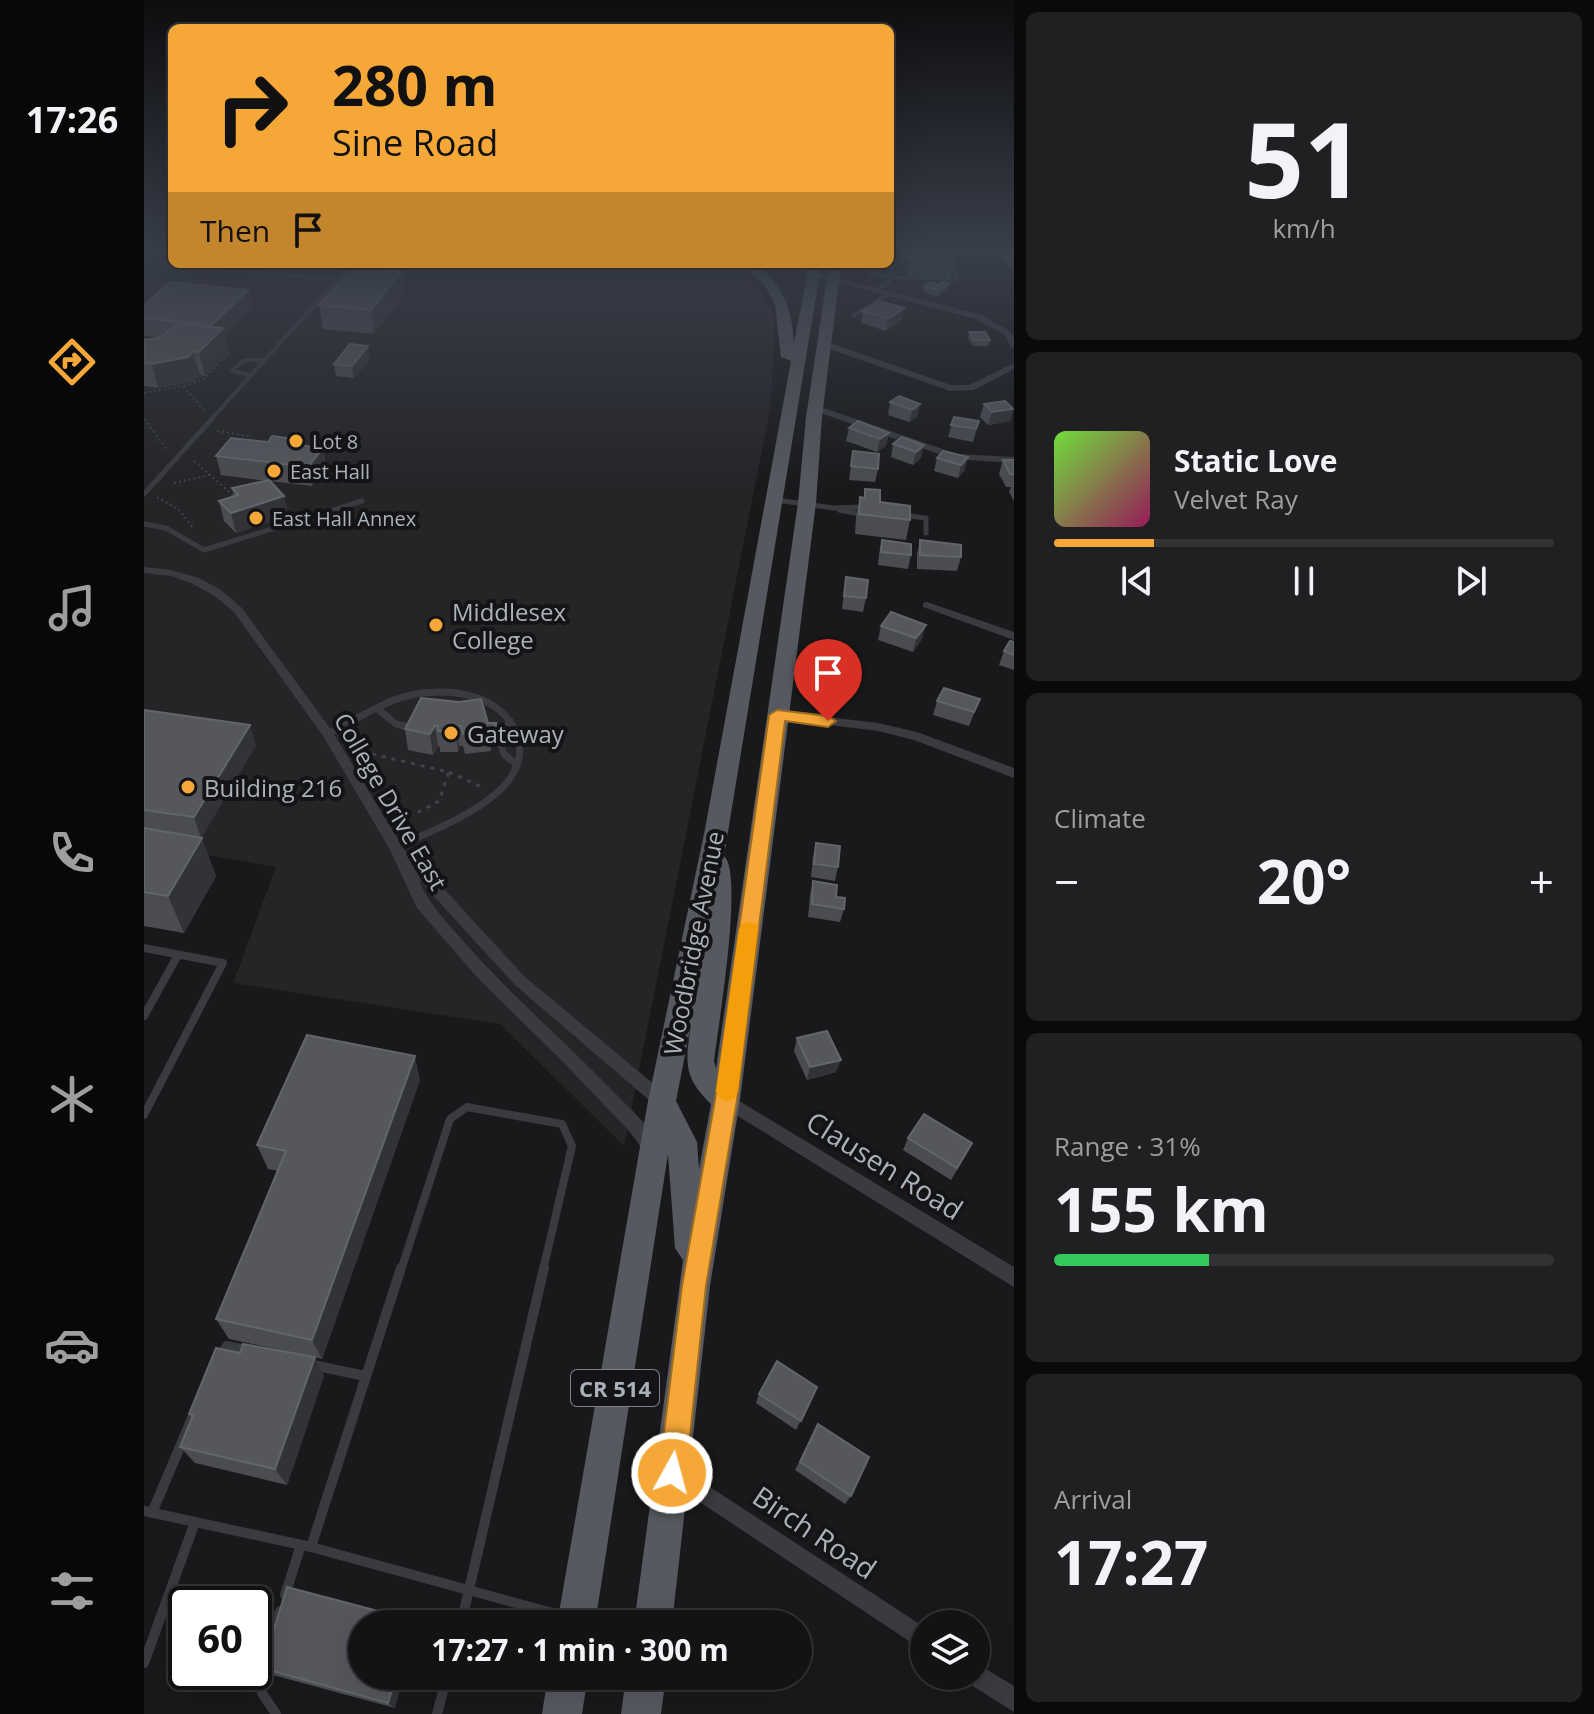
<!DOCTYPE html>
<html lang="en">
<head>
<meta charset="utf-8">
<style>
  :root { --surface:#131314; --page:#202022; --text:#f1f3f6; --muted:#9d9ea0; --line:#323234; --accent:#f5a837 }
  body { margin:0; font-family:"Open Sans",sans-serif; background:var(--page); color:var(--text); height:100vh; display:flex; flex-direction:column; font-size:30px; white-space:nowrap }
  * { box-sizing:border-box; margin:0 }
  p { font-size:26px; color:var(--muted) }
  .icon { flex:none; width:44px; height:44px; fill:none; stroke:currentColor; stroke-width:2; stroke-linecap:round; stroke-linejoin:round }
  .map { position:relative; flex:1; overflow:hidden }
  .side { display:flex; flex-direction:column; gap:12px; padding:12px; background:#0a0a0b; width:580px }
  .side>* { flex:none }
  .hud { position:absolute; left:24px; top:24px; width:726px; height:244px; border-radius:12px; box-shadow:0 8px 32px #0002,0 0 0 2px var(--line); background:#f5a837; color:#111; overflow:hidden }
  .buttons { position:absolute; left:766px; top:1610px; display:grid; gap:16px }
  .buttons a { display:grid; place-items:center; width:80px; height:80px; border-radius:50%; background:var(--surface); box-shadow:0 8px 32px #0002,0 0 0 2px var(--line); font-size:40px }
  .speed { position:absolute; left:24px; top:1586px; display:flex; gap:16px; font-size:40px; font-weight:700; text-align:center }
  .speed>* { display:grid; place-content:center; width:104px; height:104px; border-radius:50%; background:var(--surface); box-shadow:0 8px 32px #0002,0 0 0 2px var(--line); line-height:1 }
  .speed .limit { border:4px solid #111; border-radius:12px; background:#fff; color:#111 }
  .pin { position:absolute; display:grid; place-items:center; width:68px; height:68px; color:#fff; margin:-82px -34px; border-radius:50% 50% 50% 0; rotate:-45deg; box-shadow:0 0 8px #0007 }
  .pin .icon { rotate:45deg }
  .me { position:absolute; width:88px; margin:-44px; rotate:7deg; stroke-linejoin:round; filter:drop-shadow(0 0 6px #0008) }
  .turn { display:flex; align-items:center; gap:28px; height:168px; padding:0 32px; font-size:36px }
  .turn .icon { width:104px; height:104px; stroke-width:2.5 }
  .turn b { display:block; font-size:56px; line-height:68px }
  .then { display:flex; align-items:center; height:76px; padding:0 32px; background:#0003; gap:16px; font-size:30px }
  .big { font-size:60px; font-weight:700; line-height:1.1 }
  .side .widget { flex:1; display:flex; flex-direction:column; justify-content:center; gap:12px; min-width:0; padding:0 28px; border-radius:12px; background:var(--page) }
  .side .dial { align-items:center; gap:0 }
  .dial b { font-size:104px; line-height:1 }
  .song { display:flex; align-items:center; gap:24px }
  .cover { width:96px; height:96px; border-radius:12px; background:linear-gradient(135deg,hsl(100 70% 55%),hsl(330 70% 35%)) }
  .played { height:8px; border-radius:4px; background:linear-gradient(90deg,var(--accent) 20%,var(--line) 20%) }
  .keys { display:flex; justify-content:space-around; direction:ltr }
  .heat { display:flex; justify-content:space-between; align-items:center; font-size:44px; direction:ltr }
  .charge { height:12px; border-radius:6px; background:linear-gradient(90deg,#34c759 31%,var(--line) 0) }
  .trip { position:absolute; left:204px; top:1610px; width:464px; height:80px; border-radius:40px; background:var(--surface); box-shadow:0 8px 32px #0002,0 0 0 2px var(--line); font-weight:700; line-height:80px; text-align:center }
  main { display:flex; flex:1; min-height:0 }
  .menu { display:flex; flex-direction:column; width:144px; justify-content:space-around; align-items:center; background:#080808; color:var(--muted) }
  .menu .icon { width:56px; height:56px }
  .menu .active { color:var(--accent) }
  .menu b { font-size:36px; color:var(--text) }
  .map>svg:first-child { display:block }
  .built { fill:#252528 }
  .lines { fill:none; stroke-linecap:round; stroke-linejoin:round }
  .path-far1 { stroke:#404347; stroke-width:2; stroke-dasharray:2 3; stroke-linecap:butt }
  .path { stroke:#404347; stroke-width:3; stroke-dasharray:4 6; stroke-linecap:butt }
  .lane-far4 { stroke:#3a3b40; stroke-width:4 }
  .lane-far3 { stroke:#3a3b40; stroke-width:5 }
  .lane-far2 { stroke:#3a3b40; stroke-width:7 }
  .lane-far1 { stroke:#3a3b40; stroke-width:8 }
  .lane { stroke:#3a3b40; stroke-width:10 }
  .street { fill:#3a3b40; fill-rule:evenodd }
  .secondary { fill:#484b50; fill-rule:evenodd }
  .primary { fill:#56595f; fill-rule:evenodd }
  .highway { fill:#666a72; fill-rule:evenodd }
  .wall { fill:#4a4c50 }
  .shaded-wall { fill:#323336 }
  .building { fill:#55575c; stroke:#62656a; stroke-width:2 }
  .route { fill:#f5a837; stroke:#9f6d24; stroke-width:2 }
  .slow { fill:#f59e0b }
  .poi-dot { fill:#f5a837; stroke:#141416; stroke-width:3 }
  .labels { text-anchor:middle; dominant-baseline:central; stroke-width:8; stroke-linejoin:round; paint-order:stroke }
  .far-poi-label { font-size:20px; fill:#abb1bb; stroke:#141416; text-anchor:start }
  .shield { fill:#141416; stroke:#7e828a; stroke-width:2 }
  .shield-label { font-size:22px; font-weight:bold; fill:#abb1bb }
  .poi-label { font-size:24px; fill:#abb1bb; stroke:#141416; text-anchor:start }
  .street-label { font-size:24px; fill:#abb1bb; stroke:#141416 }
  .near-street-label { font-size:28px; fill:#abb1bb; stroke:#141416 }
</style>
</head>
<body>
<main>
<nav class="menu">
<b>17:26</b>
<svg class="icon active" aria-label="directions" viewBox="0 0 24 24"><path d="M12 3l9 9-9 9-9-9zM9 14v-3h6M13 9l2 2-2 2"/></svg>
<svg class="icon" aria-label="music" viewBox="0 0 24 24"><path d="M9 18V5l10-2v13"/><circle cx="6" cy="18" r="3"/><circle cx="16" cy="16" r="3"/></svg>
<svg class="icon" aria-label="phone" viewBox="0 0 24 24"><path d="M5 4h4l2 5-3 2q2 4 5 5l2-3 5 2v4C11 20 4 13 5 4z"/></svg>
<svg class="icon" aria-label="climate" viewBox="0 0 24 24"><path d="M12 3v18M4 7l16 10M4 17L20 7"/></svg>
<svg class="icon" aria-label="car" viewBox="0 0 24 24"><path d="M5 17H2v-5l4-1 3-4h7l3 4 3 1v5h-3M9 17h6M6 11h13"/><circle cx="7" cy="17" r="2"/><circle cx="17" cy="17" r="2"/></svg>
<svg class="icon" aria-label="filters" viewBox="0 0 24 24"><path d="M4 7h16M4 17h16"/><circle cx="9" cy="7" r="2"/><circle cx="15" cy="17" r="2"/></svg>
</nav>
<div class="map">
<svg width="870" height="1714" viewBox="0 0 870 1714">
  <rect width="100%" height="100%" fill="#19191b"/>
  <!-- built -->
  <polygon class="built" points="0,249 28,249 28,264 587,264 608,279 631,316 627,405 480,1146 356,1024 89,983 132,867 0,844"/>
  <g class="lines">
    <!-- path-far1 -->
    <g class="path-far1">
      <polyline points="35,283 51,280"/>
      <polyline points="0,291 24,286"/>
      <polyline points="40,386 60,379 87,351"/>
      <polyline points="0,393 39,386 60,410"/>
      <polyline points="0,419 24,451"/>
      <polyline points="73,431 105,436"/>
      <polyline points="50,461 91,497"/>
      <polyline points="30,483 65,475"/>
      <polyline points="13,497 35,510 50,529"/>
    </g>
    <!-- path -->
    <g class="path">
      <polyline points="228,754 305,772 295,801 271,814"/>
      <polyline points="305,772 338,787"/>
    </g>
    <!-- lane-far4 -->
    <g class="lane-far4">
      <polyline points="749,249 747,277 812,279 814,276 802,250 797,249"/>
      <polyline points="0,262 193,280"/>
      <polyline points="728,264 727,274 747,277 743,284 734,289"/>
      <polyline points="116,273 130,264"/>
      <polyline points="709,316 748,292"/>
      <polyline points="106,375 88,371 100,360 120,360"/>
      <polyline points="64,423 199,273 191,267 163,264"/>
    </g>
    <!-- lane-far3 -->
    <g class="lane-far3">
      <polyline points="0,494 66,421"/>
      <polyline points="632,500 689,508 723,507"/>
      <polyline points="695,510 722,515"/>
      <polyline points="758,515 782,518 782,533"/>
      <polyline points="0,524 22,528 60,550 218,501"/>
    </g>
    <!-- lane-far2 -->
    <g class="lane-far2">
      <polyline points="235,710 252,724 268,728"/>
      <polyline points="366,721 355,739 360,754 373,765"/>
      <path d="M184,734C206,723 227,709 250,700C291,685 356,688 373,736C381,757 370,777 355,791C326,817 287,831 252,847"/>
    </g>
    <!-- lane-far1 -->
    <g class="lane-far1">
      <polyline points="0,948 79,963 0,1115"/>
      <polyline points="0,1016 34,955"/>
      <polyline points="257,1270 306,1119 323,1107 418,1124 428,1146 399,1270"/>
    </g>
    <!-- lane -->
    <g class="lane">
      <polyline points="76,1357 83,1346 106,1351"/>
      <polyline points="169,1365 221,1376"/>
      <polyline points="0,1511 167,1547 423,1617"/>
      <polyline points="8,1513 51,1411"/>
      <polyline points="167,1547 257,1268"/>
      <polyline points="141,1595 157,1545"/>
      <polyline points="317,1624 400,1268"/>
      <polyline points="0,1663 51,1522"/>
      <polyline points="132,1714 118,1693 118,1665 136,1611"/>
      <polyline points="293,1714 303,1676"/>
    </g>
    <!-- street -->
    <g class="street">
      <polygon points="690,277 838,315 867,332 870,338 870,348 867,348 861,335 832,319 687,281 687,277"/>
      <polygon points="677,342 683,342 807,385 825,385 870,363 870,369 830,390 806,391 677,346"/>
      <polygon points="668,406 674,406 813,454 870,457 870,463 809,459 668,410"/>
      <path d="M0,567L27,570L55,578L77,590L98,608L188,731L261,851L266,852L381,977L524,1096L526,1101L524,1106L518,1108L512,1106L371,985L274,879C286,905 302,922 321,943C366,994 418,1039 466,1088C483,1106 507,1126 518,1149L515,1155L509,1157L503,1155L485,1131L421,1064L333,977L273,908L245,848L179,736L90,612L69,595L47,583L27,576L0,573Z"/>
      <polygon points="783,602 870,632 870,640 779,607 779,603"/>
      <polygon points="633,711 734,723 773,732 870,768 870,778 770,740 734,731 629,718 627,715"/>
      <polygon points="582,1093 870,1267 870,1287 576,1105 574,1100 576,1095"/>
      <polygon points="531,1464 780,1627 780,1651 524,1481 521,1474 524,1467"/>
      <polygon points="832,1663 870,1686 870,1712 824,1683 821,1676 832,1676"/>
    </g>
    <!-- secondary -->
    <polygon class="secondary" points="640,264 656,264 695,279 686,281"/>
    <!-- primary -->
    <g class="primary">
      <path d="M597,264H611C640,285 648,309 650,343L665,266H677L580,856C600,873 574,1028 570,1061L572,1069L654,503L662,417L684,272L690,268L696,272L678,417L672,503L596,1100L566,1286L528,1624H490L539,1260L531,1248L524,1154L451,1624H413L504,1101L561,829L647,361L637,357L631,304L621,286ZM547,1024C542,1061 538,1076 567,1104L555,1169L553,1142L532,1101Z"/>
      <polygon points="404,1676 444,1676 438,1714 398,1714"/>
      <polygon points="482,1676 522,1676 517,1714 477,1714"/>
    </g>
    <!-- highway -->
    <polygon class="highway" points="852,249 866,249 870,255 870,268 865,267"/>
  </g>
  <!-- wall -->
  <g class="wall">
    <polygon points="758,249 805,249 810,261 806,278 764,275 765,260 758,260"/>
    <polygon points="780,286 804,290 794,297 779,292"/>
    <polygon points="104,290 108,307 80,335 84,352 61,376 56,375 50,381 14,388 0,386 0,339 14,337 0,336 0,318"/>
    <polygon points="260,294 230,334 179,329 175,305"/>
    <polygon points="760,308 757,320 742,331 717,323 719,311"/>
    <polygon points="825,332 846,340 844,346 829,346 824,338"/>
    <polygon points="226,359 210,378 192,376 190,364"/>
    <polygon points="755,396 776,404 773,417 765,422 744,415 746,402"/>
    <polygon points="840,404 869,409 866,421 844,425 836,417"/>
    <polygon points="810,417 835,421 829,442 804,437"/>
    <polygon points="705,428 745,433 742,446 733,452 702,441"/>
    <polygon points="749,444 780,445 777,458 769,465 747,457"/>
    <polygon points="152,445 179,448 182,467 168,486 126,481 140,496 144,515 92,533 80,521 75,501 90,496 88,488 123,481 77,475 72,456"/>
    <polygon points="709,451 734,469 731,482 705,480"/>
    <polygon points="824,457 820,471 814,478 790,471 793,458"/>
    <polygon points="859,460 870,460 870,501 865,492 867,487 862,487 855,474"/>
    <polygon points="721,489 736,502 766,520 762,540 711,534 712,517 716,497 720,498"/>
    <polygon points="738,540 767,555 764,569 734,565 735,554"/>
    <polygon points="776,540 817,557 813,571 773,569 773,554"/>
    <polygon points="702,577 722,598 719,612 698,609"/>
    <polygon points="737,626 778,639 769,652 734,640"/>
    <polygon points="870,642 870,670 855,665 860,651"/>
    <polygon points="277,698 344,723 352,723 354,747 347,747 347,751 321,754 319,746 315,746 314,752 296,752 296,747 294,746 289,755 264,750 261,729"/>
    <polygon points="836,699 825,726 789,715 793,701"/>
    <polygon points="0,710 112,745 57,838 72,876 40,933 0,926"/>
    <polygon points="672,843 694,867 691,881 667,877 669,857"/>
    <polygon points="669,881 692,897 700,909 696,922 664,917 666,895"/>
    <polygon points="653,1038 692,1072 663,1080 650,1051"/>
    <polygon points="276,1080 178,1359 171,1357 180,1376 143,1485 51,1463 36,1447 48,1417 45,1414 96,1353 165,1356 85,1339 72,1319 134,1171 124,1169 113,1145"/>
    <polygon points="764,1138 822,1155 807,1180 759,1150"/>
    <polygon points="673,1387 652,1430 612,1403 615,1394"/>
    <polygon points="674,1424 707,1496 701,1504 651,1470"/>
    <polygon points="143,1587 251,1708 129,1675 118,1668"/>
  </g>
  <!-- shaded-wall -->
  <g class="shaded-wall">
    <polygon points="258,271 260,294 230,334 227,310"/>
    <polygon points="805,284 804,290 794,297 795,291"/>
    <polygon points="104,290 108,307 80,335 84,352 61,376 55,352 70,336 68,325"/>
    <polygon points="760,308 757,320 742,331 744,319"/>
    <polygon points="224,346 226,359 210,378 208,366"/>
    <polygon points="49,351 56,375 50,381 14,388 8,364"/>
    <polygon points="776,404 773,417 765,422 768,410"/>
    <polygon points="869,409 866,421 844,425 848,412"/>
    <polygon points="745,433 742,446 733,452 736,439"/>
    <polygon points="780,445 777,458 769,465 772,452"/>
    <polygon points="179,448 182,467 168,486 164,467"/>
    <polygon points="824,457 820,471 814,478 817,465"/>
    <polygon points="140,496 144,515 92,533 87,513"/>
    <polygon points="782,625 778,639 769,652 772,638"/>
    <polygon points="106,725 112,745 57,838 50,817"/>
    <polygon points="291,726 294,746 289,755 286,734"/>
    <polygon points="313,726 315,746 314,752 312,731"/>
    <polygon points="58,838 72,876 40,933 24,896"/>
    <polygon points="271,1056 276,1080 178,1359 168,1340"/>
    <polygon points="697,1060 692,1072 663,1080 666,1067"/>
    <polygon points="171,1357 180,1376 143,1485 131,1469"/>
    <polygon points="252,1676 260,1676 251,1708 244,1703"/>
  </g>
  <!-- building -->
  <g class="building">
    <polygon points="768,249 805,249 810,261 767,258"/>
    <polygon points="209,267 258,271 227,310 175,305"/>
    <polygon points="26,282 104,290 68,325 0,318 0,305"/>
    <polygon points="786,282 794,285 797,282 805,284 795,291 780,286"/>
    <polygon points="735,301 760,308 744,319 719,311"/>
    <polygon points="34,324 79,328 55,352 49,351 44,357 8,364 0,363 0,339 4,340 17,337"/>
    <polygon points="825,332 841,332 846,340 830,340"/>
    <polygon points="206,344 224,346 208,366 190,364"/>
    <polygon points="755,396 776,404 768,410 746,402"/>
    <polygon points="861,401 869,409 848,412 840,404"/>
    <polygon points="810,417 835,421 832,429 807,425"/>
    <polygon points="714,421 745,433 736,439 705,428"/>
    <polygon points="128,436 151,439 147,444 179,448 164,467 72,456 87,438 124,442"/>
    <polygon points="758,437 780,445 772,452 749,444"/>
    <polygon points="709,451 735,454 734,469 707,466"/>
    <polygon points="799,451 824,457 817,465 793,458"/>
    <polygon points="859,460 870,460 870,474 866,474"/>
    <polygon points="125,480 140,496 87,513 75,501 94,495 88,488"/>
    <polygon points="721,489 736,490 736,502 766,506 766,520 715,514 716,497 721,498"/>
    <polygon points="738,540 767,544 767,555 737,552"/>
    <polygon points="776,540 817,545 817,557 776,555"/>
    <polygon points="702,577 724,580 722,598 700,596"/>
    <polygon points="747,612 782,625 772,638 737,626"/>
    <polygon points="866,641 870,642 870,655 860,651"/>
    <polygon points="800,688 836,699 830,712 793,701"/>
    <polygon points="277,698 315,702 337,699 344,723 352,723 352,726 345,727 346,731 319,734 317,726 313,726 312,731 294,731 294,726 291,726 286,734 261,729"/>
    <polygon points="0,710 106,725 50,817 0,810"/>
    <polygon points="0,828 58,838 24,896 0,892"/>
    <polygon points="672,843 696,846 694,867 670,864"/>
    <polygon points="669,881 693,885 692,897 701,898 700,909 668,904"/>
    <polygon points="683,1031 697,1060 666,1067 653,1038"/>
    <polygon points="163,1035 271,1056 168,1340 72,1319 142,1151 113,1145"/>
    <polygon points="780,1114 828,1143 813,1168 764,1138"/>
    <polygon points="99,1344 171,1357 131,1469 36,1447 49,1415 45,1414 72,1348 96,1353"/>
    <polygon points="633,1361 673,1387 657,1421 615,1394"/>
    <polygon points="674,1424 725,1457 707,1496 656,1462"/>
    <polygon points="143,1587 268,1620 267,1624 218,1624 218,1676 252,1676 244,1703 118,1668"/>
  </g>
  <!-- sky -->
  <linearGradient id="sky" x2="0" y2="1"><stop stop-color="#0e0e0f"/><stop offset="0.51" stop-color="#383e4a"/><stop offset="1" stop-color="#383e4a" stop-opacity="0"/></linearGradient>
  <rect width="870" height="488" fill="url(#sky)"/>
  <!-- route -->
  <polygon class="route" points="633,710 684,716 692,721 684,727 641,721 593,1100 562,1286 542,1473 538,1482 528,1486 519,1482 515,1473 538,1286 571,1100 625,715"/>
  <!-- slow -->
  <polygon class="slow" points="605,922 612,924 614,929 594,1091 591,1098 583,1101 576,1098 572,1091 595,929 598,924"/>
  <!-- markers -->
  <g class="poi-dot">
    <circle cx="152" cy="441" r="8"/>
    <circle cx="130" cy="471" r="8"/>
    <circle cx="112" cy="518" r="8"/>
    <circle cx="292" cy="625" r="8"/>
    <circle cx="307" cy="733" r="8"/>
    <circle cx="44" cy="787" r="8"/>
  </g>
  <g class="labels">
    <!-- far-poi labels -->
    <g class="far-poi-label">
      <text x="168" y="441">Lot 8</text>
      <text x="146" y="471">East Hall</text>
      <text x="128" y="518">East Hall Annex</text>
    </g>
    <!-- shield labels -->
    <rect class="shield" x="427" y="1370" width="88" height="36" rx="6"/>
    <g class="shield-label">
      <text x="471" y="1388">CR 514</text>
    </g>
    <!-- poi labels -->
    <g class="poi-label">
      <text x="308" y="611">Middlesex<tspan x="308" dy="28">College</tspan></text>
      <text x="323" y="733">Gateway</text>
      <text x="60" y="787">Building 216</text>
    </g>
    <!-- street labels -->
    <g class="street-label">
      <text transform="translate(247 801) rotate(60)">College Drive East</text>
      <text transform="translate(549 943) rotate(-79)">Woodbridge Avenue</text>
    </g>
    <!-- near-street labels -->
    <g class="near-street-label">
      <text transform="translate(741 1165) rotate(32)">Clausen Road</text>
      <text transform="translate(671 1532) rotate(34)">Birch Road</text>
    </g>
  </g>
</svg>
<div class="buttons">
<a><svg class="icon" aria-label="layers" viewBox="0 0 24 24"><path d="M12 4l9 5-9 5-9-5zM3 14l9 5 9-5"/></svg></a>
</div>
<div class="speed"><div class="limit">60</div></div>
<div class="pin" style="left:684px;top:721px;background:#d93025"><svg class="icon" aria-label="arrive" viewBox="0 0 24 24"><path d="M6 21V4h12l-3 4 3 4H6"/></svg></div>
<svg class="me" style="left:528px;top:1473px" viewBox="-20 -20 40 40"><circle r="17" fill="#f5a837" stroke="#fff" stroke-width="3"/><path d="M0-11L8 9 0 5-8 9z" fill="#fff"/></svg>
<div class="trip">17:27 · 1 min · 300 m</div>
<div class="hud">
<div class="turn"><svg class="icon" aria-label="right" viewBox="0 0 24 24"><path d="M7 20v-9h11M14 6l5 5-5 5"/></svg><div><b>280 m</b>Sine Road</div></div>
<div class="then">Then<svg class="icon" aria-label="arrive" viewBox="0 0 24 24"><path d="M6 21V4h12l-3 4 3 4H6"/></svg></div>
</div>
</div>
<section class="side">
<div class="widget dial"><b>51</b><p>km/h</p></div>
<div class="widget">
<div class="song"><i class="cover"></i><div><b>Static Love</b><p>Velvet Ray</p></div></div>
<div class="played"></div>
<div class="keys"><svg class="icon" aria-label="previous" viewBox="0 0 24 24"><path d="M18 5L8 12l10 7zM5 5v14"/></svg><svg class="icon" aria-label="pause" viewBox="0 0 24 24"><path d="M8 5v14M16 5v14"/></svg><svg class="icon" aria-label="next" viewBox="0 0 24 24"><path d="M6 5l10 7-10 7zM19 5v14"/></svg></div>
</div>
<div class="widget"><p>Climate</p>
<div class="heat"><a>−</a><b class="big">20°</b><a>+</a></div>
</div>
<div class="widget"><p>Range · 31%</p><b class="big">155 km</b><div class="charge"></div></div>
<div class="widget"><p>Arrival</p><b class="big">17:27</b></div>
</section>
</main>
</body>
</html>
